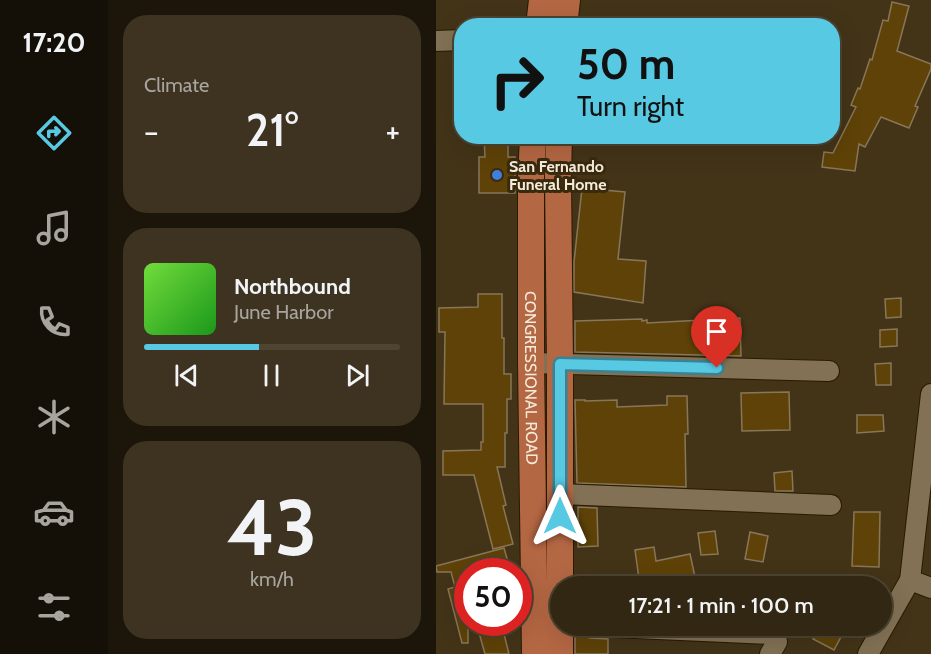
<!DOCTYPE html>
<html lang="en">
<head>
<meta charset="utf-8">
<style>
  :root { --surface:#322712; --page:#3d3320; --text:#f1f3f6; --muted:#a8a59f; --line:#4d4432; --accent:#57c9e2 }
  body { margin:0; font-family:Cabin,sans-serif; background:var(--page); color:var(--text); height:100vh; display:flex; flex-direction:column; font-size:22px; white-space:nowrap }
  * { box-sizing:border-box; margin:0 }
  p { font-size:20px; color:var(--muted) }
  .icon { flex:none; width:33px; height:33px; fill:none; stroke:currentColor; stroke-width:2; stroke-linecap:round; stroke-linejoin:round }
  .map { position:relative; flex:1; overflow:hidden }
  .drawer { display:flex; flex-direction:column; gap:15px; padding:15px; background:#1c150a; width:328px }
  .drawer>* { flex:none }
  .banner { position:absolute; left:18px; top:18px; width:386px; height:126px; border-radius:24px; box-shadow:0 6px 24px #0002,0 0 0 2px var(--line); background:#57c9e2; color:#111; overflow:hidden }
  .speed { position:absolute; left:18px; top:558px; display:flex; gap:12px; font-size:30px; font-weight:700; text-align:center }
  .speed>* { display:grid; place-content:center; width:78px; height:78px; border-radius:50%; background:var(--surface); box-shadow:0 6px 24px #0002,0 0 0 2px var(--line); line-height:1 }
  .speed .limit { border:9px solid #d22; background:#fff; color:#111 }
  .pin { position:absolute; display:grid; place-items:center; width:51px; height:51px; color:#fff; margin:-62px -26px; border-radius:50% 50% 50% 0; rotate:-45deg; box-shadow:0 0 6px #0007 }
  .pin .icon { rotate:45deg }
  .me { position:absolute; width:66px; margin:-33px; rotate:0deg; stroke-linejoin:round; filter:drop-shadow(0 0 4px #0008) }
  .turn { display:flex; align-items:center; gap:21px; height:126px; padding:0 24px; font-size:27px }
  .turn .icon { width:78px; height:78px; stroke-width:2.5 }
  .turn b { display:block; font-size:42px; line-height:51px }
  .big { font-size:45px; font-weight:600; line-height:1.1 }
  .drawer .widget { flex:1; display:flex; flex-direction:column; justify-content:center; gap:9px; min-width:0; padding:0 21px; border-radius:24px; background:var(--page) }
  .drawer .dial { align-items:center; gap:0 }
  .dial b { font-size:78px; line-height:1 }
  .song { display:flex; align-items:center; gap:18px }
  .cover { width:72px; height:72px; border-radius:9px; background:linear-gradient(135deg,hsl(100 70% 55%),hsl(120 70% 35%)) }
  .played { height:6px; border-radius:3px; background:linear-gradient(90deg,var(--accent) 45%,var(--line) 45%) }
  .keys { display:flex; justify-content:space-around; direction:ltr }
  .heat { display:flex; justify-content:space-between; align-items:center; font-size:33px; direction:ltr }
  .trip { position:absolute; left:114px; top:576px; width:342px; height:60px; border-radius:30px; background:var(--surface); box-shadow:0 6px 24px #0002,0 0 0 2px var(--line); font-weight:600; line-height:60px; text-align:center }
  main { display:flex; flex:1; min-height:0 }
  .tab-bar { display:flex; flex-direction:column; width:108px; justify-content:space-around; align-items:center; background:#141007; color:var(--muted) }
  .tab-bar .icon { width:42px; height:42px }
  .tab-bar .on { color:var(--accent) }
  .tab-bar b { font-size:27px; color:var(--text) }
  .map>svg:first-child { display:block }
  .building { fill:#5e4207; stroke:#887659; stroke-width:1.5 }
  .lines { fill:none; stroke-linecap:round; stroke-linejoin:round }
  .minor-casing { stroke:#291b01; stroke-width:22 }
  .major-casing { stroke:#291b01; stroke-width:28 }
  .minor { stroke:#827154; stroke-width:20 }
  .major { stroke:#b46743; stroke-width:26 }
  .route-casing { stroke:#398393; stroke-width:15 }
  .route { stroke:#57c9e2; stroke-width:10 }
  .shop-dot { fill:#3f7fe0; stroke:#392a0e; stroke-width:2 }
  .labels { text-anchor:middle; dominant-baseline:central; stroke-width:6; stroke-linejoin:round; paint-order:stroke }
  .poi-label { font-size:16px; font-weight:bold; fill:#f5ebdb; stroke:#392a0e; text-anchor:start }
  .street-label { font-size:16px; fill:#f5ebdb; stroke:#392a0e }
</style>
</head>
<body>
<main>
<nav class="tab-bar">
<b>17:20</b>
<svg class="icon on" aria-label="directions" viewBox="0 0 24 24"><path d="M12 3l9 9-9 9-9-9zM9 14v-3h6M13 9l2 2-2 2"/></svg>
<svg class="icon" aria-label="music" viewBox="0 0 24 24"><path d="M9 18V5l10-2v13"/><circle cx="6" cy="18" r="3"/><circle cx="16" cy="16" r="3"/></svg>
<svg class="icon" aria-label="phone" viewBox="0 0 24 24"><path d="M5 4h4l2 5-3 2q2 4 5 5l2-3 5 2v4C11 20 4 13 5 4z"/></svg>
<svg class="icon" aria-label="climate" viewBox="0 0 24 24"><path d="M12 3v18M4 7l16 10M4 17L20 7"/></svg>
<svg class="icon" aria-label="car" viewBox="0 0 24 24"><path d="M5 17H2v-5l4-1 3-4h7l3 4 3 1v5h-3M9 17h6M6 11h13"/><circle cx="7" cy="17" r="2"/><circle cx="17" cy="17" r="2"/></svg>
<svg class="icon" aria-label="filters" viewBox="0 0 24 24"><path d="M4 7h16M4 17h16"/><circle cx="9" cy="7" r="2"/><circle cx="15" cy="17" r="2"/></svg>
</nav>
<section class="drawer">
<div class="widget"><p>Climate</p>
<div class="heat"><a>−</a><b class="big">21°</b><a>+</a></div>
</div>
<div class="widget">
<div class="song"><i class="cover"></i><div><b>Northbound</b><p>June Harbor</p></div></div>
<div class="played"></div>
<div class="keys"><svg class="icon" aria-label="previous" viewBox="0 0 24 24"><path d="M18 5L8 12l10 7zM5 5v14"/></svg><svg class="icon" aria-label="pause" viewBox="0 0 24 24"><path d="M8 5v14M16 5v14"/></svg><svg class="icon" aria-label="next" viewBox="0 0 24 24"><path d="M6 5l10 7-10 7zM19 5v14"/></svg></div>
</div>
<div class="widget dial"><b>43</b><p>km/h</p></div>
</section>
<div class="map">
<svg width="495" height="654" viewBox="0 0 495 654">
  <rect width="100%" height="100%" fill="#433418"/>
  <!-- building -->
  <g class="building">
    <polygon points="456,2 473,6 461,51 495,64 495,69 479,106 482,107 473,128 445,117 429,147 423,144 419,171 386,167 388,152 397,153 420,107 415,105 422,88 424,89 434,59 436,60 447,20 452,21"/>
    <polygon points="48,136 72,136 72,157 79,157 79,193 43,193 43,157 49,157"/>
    <polygon points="146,188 189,192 182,259 210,261 207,303 138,292 138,262"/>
    <polygon points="42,294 66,294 66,338 68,338 68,374 75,374 75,399 71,399 71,433 69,433 69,467 61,467 70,505 67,506 77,544 57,549 38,475 7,475 7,451 45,450 45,442 47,442 47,404 8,404 9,332 3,332 3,308 42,307"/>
    <polygon points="465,298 465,317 450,318 449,299"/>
    <polygon points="304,318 305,356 139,352 139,321 206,319 206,321 211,320 211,323"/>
    <polygon points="461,329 461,346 444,347 444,330"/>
    <polygon points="455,363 455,385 440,385 439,364"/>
    <polygon points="353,392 354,430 306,431 305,393"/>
    <polygon points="231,396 251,396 252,434 249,434 250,487 141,483 139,400 149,400 149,401 181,400 181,407 231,405"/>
    <polygon points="421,415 447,415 448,431 421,433"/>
    <polygon points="356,471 357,491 339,491 338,473"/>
    <polygon points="142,507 161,508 162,546 142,547"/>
    <polygon points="418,512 444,512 443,567 416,566"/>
    <polygon points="279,531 282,554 265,555 262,533"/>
    <polygon points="314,532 332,536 327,562 309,559"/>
    <polygon points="218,547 220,561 254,554 261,586 204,586 199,550"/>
    <polygon points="68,548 74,569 63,572 32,572 32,643 26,643 12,589 19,587 15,572 1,572 0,566"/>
    <polygon points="40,622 65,622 73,654 49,654"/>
    <polygon points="385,626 393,626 407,633 398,650 377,639"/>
    <polygon points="139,631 144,632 148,636 154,638 172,639 172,654 139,654"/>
  </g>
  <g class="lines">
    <defs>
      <g id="minor">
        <polyline points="0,41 26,40"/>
        <polyline points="95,363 393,371"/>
        <polyline points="124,494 395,505"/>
        <polyline points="474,580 495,588"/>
        <polyline points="155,626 336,634 340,638 341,642 334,654"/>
        <polyline points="432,654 474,580 495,394"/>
      </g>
      <g id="major">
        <polyline points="103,26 106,0"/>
        <polyline points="128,26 131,0"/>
        <path id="s1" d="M97,136L95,178V363L99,654"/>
        <polyline points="123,136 122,179 124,364 124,654"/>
      </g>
    </defs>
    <!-- minor casing -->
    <use href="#minor" class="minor-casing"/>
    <!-- major casing -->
    <use href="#major" class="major-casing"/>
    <!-- minor -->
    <use href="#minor" class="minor"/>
    <!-- major -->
    <use href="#major" class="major"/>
  </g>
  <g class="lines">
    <defs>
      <polyline id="route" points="124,516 124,364 281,368"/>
    </defs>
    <!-- route casing -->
    <use href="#route" class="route-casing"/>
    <!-- route -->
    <use href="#route" class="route"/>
  </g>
  <!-- markers -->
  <circle class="shop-dot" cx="61" cy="175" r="6"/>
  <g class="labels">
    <!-- poi labels -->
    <g class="poi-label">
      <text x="73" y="166">San Fernando<tspan x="73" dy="18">Funeral Home</tspan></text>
    </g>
    <!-- street labels -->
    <g class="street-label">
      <text stroke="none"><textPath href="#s1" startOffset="242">CONGRESSIONAL ROAD</textPath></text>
    </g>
  </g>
</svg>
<div class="speed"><div class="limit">50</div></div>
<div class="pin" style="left:281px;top:368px;background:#d93025"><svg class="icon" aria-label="arrive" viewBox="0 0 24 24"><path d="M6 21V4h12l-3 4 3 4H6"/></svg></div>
<svg class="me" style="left:124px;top:516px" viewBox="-20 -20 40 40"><path d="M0-17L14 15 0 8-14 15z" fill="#57c9e2" stroke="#fff" stroke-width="4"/></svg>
<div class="trip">17:21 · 1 min · 100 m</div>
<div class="banner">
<div class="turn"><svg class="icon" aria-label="right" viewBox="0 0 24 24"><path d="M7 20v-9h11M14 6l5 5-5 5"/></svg><div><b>50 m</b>Turn right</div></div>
</div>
</div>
</main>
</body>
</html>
